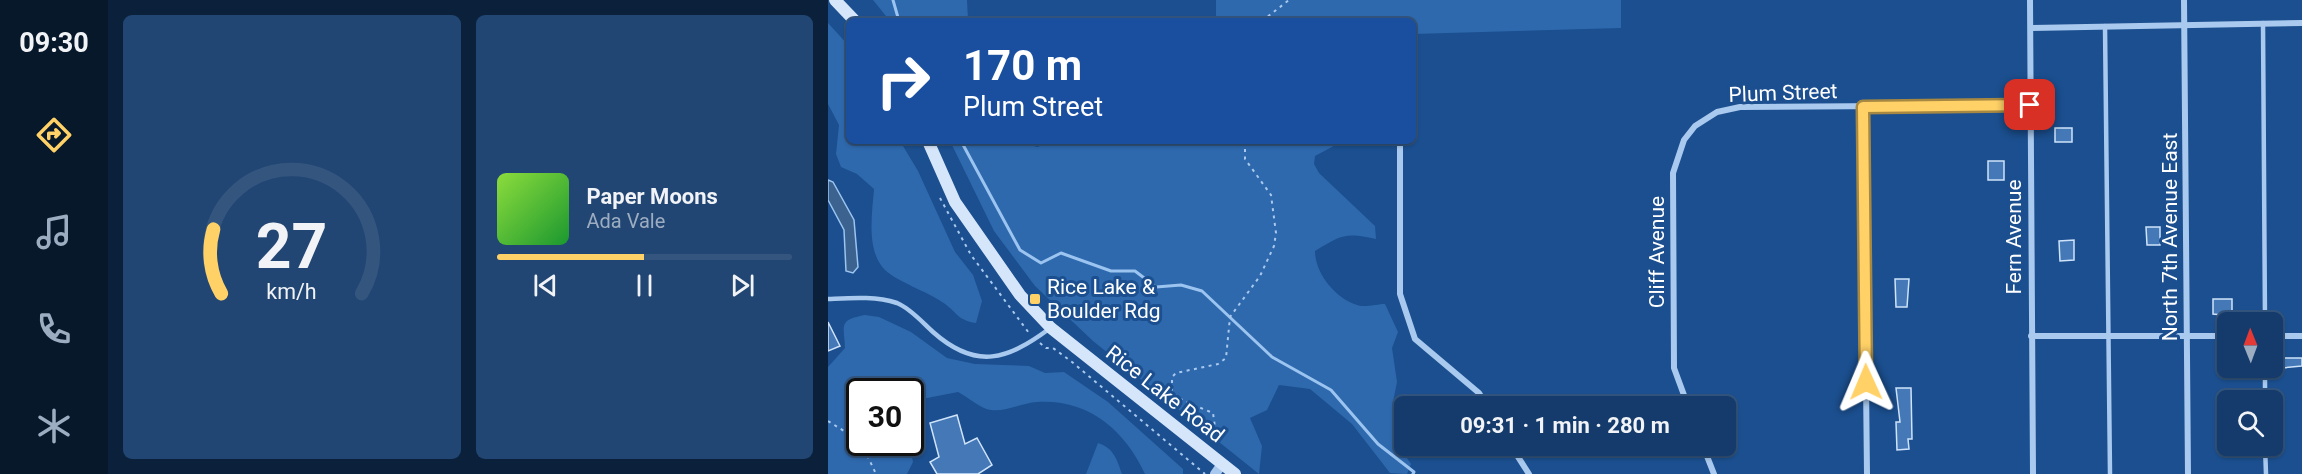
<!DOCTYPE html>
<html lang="en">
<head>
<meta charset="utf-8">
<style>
  :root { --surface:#143b6b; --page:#214673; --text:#f1f3f6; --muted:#9dadc1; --line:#33557e; --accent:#ffd166 }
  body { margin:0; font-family:Roboto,sans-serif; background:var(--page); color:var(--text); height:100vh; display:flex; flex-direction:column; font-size:22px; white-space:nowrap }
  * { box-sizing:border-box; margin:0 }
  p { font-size:20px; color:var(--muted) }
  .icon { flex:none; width:33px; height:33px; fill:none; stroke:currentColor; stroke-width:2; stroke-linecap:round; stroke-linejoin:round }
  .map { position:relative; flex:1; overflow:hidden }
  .panel { display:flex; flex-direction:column; gap:15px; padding:15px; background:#0b203b; width:720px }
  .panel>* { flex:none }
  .banner { position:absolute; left:18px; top:18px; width:570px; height:126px; border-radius:9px; box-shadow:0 2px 4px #0004,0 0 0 2px var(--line); background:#1a4fa0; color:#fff; overflow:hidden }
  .needle { width:39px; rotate:359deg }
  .fabs { position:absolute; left:1389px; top:312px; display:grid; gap:12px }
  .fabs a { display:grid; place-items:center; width:66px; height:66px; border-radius:9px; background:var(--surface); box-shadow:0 2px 4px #0004,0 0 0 2px var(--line); font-size:30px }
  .speed { position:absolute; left:18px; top:378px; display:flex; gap:12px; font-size:30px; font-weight:700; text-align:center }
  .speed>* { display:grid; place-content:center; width:78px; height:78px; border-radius:50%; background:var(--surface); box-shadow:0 2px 4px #0004,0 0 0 2px var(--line); line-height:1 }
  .speed .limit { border:3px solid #111; border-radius:9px; background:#fff; color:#111 }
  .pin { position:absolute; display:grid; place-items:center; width:51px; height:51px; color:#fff; margin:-26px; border-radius:12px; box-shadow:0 3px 9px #0006 }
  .me { position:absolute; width:66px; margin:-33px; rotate:359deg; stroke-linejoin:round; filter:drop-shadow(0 0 4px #0008) }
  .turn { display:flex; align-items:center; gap:21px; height:126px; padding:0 18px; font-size:27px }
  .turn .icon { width:78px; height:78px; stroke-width:2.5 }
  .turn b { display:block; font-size:42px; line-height:51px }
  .panel .tile { flex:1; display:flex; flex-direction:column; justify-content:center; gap:9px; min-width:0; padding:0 21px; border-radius:9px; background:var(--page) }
  .panel .dial { align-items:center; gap:0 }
  .dial svg { height:156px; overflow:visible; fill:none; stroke:var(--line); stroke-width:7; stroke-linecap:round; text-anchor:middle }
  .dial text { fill:var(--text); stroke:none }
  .song { display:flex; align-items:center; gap:18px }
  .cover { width:72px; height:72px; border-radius:9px; background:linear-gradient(135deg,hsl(90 70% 55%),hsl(130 70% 35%)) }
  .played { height:6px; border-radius:3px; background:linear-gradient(90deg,var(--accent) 50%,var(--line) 50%) }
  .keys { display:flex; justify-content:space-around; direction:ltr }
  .panel .tiles { flex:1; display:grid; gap:15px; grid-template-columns:repeat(2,1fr) }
  .trip { position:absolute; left:566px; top:396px; width:342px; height:60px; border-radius:9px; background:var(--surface); box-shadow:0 2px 4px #0004,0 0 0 2px var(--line); font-weight:700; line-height:60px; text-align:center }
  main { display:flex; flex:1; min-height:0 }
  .menu { display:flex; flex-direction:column; width:108px; justify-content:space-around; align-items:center; background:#08182b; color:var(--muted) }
  .menu .icon { width:42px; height:42px }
  .menu .selected { color:var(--accent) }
  .menu b { font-size:27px; color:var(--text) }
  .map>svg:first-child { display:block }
  .green { fill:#2e69ad }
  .water { fill:#3c6290; stroke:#9cc4f0; stroke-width:1.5 }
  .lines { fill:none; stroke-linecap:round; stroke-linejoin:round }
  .stream { stroke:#9cc4f0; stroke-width:3 }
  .building { fill:#4478b7; stroke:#cfe3fa; stroke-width:1.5 }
  .path { stroke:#a9c9ee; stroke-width:2; stroke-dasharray:3 4.5; stroke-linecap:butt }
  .service { stroke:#a9c9ee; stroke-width:4.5 }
  .minor { stroke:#a9c9ee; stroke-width:6 }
  .tertiary { stroke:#a9c9ee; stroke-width:10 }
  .secondary { stroke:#d6e6fa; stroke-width:12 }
  .route-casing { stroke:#a68842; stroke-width:15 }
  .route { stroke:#ffd166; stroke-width:10 }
  .poi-dot { fill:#ffd166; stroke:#1b4f8f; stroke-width:2 }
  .labels { text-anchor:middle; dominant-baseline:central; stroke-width:6; stroke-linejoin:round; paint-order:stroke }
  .street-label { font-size:21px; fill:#fff; stroke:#1b4f8f }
  .poi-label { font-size:21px; fill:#fff; stroke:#1b4f8f; text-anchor:start }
</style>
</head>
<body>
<main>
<nav class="menu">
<b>09:30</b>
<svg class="icon selected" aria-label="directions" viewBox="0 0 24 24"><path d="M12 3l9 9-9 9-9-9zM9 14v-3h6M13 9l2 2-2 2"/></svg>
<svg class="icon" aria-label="music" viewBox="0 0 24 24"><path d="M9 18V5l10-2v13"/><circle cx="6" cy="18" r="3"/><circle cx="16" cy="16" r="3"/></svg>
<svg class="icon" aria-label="phone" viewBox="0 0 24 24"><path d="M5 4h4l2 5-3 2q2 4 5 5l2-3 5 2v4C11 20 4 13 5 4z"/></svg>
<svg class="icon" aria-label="climate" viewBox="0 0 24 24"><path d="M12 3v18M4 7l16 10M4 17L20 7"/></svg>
</nav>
<section class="panel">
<div class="tiles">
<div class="tile dial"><svg viewBox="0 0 100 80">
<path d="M14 69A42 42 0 1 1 86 69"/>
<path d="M14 69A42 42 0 0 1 10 36" stroke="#ffd166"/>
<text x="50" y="56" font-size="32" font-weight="700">27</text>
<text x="50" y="72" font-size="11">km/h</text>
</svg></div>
<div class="tile">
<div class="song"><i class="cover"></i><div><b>Paper Moons</b><p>Ada Vale</p></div></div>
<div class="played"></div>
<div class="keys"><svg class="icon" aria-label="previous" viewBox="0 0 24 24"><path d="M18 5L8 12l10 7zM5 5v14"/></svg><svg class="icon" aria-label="pause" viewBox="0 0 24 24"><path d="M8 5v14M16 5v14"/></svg><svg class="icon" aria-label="next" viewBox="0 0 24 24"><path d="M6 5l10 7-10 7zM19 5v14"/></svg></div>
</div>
</div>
</section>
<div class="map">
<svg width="1474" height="474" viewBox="0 0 1474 474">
  <rect width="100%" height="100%" fill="#1b4f8f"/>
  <!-- green -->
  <g class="green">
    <polygon points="45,0 139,0 140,21 62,21"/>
    <polygon points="388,0 793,0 793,28 585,34 585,21 388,21"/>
    <path d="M0,23L21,46V141H72L90,171L127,252L145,275L154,301L148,323C128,320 130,312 114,302C100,292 68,281 57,270C38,251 44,214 46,189L29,174L13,167L8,154L11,125L0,104Z"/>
    <path d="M122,141H180L210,147L220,141H515L487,156L486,164L491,173L547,226L548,239C518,232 513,235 487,251C487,273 507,298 529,305C536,308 549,304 557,304L570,332L564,348L569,382L564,407L565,427L570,445L583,464L579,474L562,473L524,424L482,389L451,385L439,410L422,418L434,446L431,474L265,341L207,286L166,231Z"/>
    <path d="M37,315L51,317L83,332L119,358L147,364L201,366L217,373L236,372L280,402L355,469V474H317C296,429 260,399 209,402C194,403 177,412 163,410C153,409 140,397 130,392L89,400L83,408L82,392H32V442L81,443L85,462L79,474H0V367L17,348C16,325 10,320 37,315Z"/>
    <path d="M270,443C286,448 289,460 294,474H258Z"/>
  </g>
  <!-- water -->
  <polygon class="water" points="0,180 5,182 26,220 30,267 25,273 18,271 16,230 0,200"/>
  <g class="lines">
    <!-- stream -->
    <g class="stream">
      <polyline points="65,0 71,21"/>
      <polyline points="133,141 192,250 213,263 233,253 283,271 307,271 328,287 353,285 374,291 444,357 503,390 550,444 586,472 585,474"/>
    </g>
  </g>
  <!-- building -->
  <g class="building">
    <rect x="1227" y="128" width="17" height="14"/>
    <rect x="1160" y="161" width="16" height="19"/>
    <polygon points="1318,227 1332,227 1332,245 1319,245"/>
    <polygon points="1246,240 1246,260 1232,261 1231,241"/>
    <polygon points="1067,279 1081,279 1079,307 1068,307"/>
    <polygon points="1385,299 1404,299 1404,316 1385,314"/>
    <polygon points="0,322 12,346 0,351"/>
    <polygon points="1444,358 1474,358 1474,366 1444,369"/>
    <polygon points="1068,388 1083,388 1084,439 1080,439 1081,449 1069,450 1068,422 1072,422"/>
    <polygon points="129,415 137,444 149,438 164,465 150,474 109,474 102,462 111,457 102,423"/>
  </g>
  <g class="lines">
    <!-- path -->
    <g class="path">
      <polyline points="434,21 461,0"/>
      <polyline points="112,198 143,255 201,333"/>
      <polyline points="212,343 218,348 225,348 244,362 377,474"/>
      <polyline points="0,421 32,441"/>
      <polyline points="381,438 387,427 385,413 356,401 344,393 344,377 348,373 390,364 398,358 402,317 432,276 446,246 448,233 443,195 417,159 417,141"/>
      <polyline points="33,442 48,474"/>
    </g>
    <!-- service -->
    <g class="service">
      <polyline points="1435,23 1437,322"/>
      <polyline points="1277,26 1282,474"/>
      <path d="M0,299C23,298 47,296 69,303C82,308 95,323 105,332C149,371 180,359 221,329"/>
      <polyline points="1437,368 1437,400"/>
      <polyline points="1437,446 1438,474"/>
    </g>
    <!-- minor -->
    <g class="minor">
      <polyline points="1202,0 1205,474"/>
      <polyline points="1356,0 1360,474"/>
      <polyline points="1203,28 1474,23"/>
      <polyline points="1035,107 1039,474"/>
      <polyline points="572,141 572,294 587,339 651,393 659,406"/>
      <polyline points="1203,336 1400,336"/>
      <polyline points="1444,336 1474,336"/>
      <polyline points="860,406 846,368 845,173 856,140 867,126 889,112 912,107 1202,105"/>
      <polyline points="683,446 701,474"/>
      <polyline points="875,446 886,474"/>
    </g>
    <!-- tertiary -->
    <polyline class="tertiary" points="387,474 394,464"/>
    <!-- secondary -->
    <g class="secondary">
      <polyline points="7,0 27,21"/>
      <polyline points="100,141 127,202 192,295 223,328 407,474"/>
    </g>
  </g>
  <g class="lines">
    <defs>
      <polyline id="route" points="1038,382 1035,107 1202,105"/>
    </defs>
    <!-- route casing -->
    <use href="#route" class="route-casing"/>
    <!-- route -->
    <use href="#route" class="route"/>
  </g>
  <!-- markers -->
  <rect class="poi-dot" x="201" y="293" width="12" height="12" rx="3"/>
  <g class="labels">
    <!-- street labels -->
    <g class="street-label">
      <text transform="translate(955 93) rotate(-2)">Plum Street</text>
      <text transform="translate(1186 237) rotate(-90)">Fern Avenue</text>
      <text transform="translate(1342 237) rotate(-90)">North 7th Avenue East</text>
      <text transform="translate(829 252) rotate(-90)">Cliff Avenue</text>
      <text transform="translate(337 394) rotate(38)">Rice Lake Road</text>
    </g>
    <!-- poi labels -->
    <g class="poi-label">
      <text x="219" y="287">Rice Lake &amp;<tspan x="219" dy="24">Boulder Rdg</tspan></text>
    </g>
  </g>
</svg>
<div class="fabs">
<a><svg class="needle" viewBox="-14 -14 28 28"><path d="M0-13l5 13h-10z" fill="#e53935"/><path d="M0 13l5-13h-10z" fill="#9dadc1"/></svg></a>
<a><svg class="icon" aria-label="search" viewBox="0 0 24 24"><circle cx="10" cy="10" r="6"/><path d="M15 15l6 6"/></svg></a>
</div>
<div class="speed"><div class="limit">30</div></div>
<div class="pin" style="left:1202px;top:105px;background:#d93025"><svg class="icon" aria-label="arrive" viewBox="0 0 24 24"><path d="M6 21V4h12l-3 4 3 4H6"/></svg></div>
<svg class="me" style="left:1038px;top:382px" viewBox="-20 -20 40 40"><path d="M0-17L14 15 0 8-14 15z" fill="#ffd166" stroke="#fff" stroke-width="4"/></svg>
<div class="trip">09:31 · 1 min · 280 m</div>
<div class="banner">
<div class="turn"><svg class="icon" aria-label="right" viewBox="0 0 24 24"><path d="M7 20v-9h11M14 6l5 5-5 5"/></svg><div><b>170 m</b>Plum Street</div></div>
</div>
</div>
</main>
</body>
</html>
